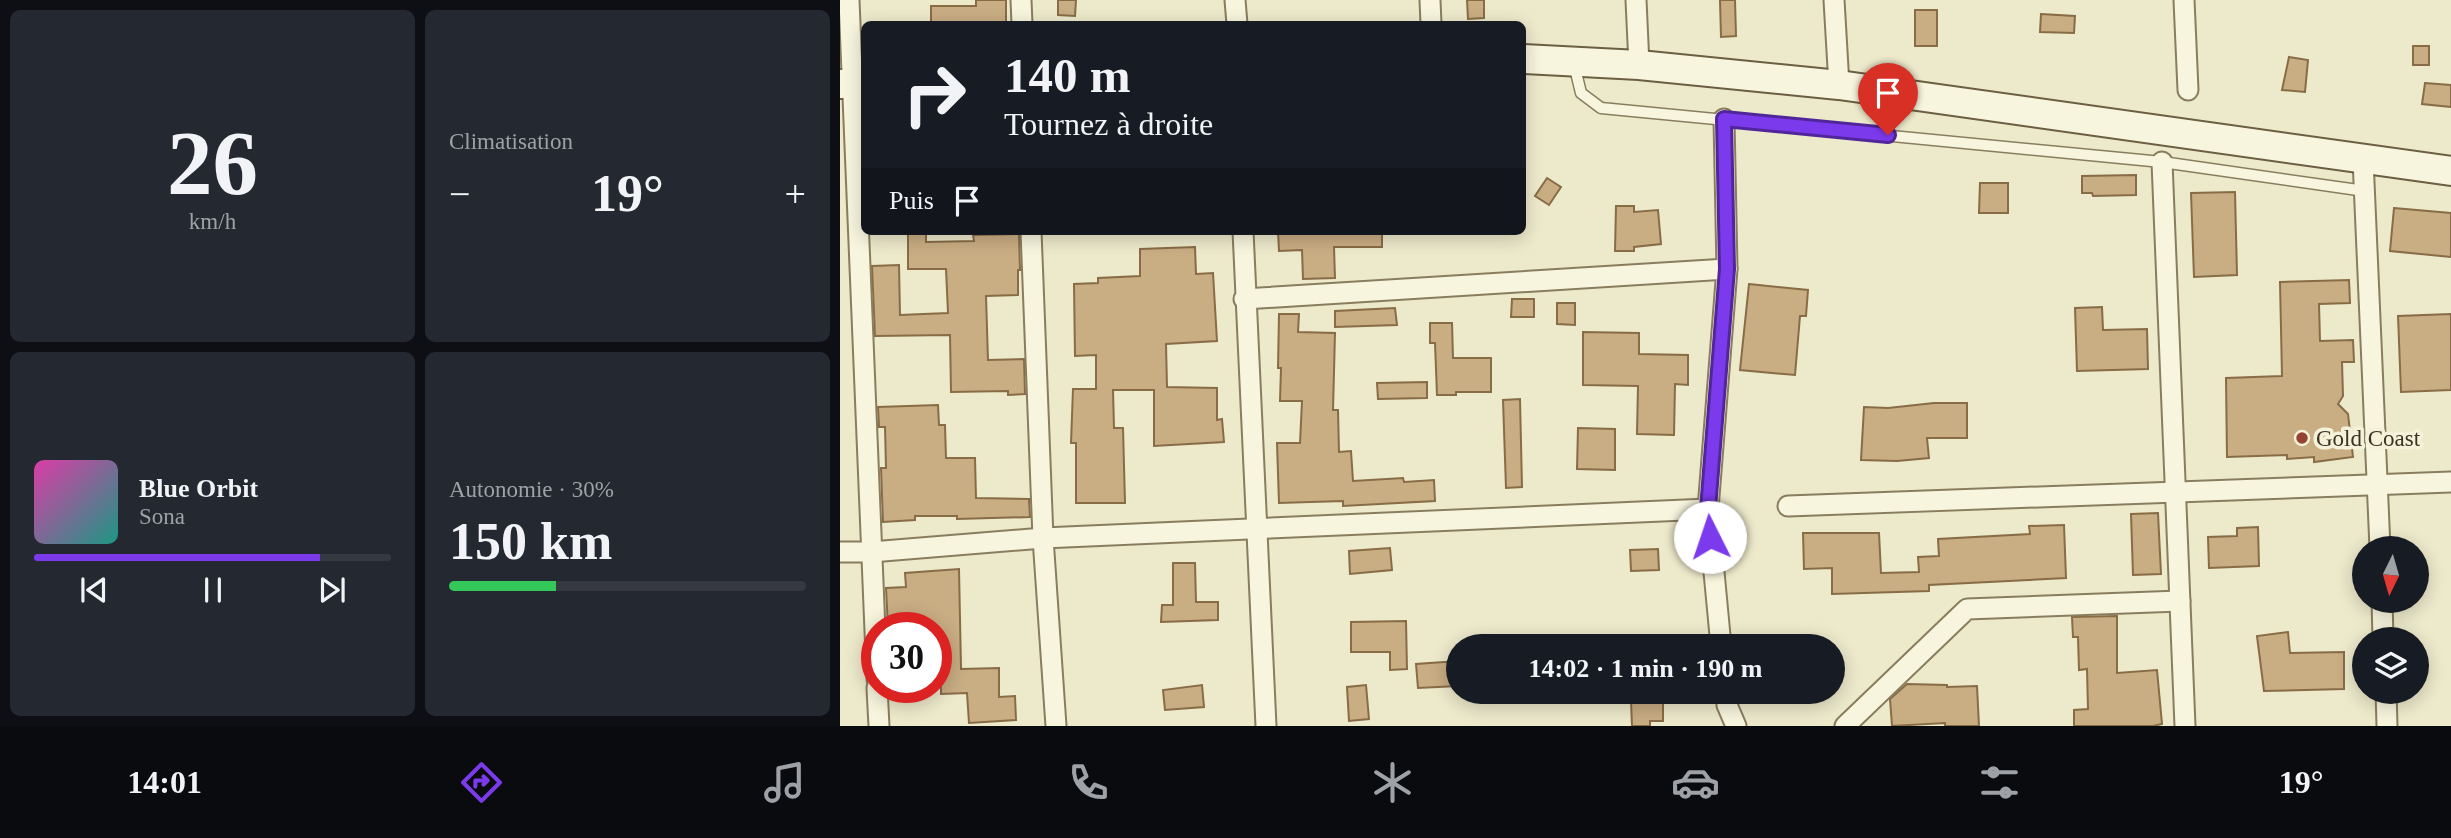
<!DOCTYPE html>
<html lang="fr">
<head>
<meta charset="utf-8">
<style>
  :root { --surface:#171b24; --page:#242831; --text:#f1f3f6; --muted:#9ea1a6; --line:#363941; --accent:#7c3aed }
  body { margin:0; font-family:"Times New Roman",serif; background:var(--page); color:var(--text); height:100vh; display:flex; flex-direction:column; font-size:26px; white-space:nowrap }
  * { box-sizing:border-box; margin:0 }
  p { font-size:23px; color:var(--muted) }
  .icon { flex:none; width:38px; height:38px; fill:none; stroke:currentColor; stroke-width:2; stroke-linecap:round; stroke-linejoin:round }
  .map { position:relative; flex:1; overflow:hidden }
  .sheet { display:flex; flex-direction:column; gap:10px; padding:10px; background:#0d0f14; width:840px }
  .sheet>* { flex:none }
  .guide { position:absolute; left:21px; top:21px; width:665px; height:214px; border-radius:10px; box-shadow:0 4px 18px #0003; background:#171b24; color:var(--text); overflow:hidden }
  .needle { width:46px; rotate:185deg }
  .controls { position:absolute; left:1512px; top:536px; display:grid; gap:14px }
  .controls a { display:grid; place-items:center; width:77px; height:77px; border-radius:50%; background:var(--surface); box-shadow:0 4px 18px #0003; font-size:35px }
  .speed { position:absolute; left:21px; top:612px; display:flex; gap:14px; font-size:35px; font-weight:700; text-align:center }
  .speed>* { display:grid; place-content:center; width:91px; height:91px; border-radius:50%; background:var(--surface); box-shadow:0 4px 18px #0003; line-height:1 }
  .speed .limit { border:10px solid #d22; background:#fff; color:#111 }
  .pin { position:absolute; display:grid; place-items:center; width:60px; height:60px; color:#fff; margin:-72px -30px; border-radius:50% 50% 50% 0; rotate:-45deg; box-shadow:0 0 7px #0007 }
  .pin .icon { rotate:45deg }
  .me { position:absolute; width:77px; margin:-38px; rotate:356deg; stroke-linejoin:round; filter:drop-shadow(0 0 5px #0008) }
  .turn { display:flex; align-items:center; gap:24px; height:147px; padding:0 28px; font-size:32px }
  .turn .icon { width:91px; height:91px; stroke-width:2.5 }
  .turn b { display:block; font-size:49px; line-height:60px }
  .then { display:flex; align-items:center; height:66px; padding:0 28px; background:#0003; gap:14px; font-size:26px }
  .big { font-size:52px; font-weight:700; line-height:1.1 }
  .sheet .tile { flex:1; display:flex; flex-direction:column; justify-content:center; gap:10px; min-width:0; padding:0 24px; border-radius:10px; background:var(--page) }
  .sheet .dial { align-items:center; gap:0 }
  .dial b { font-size:91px; line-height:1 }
  .song { display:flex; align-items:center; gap:21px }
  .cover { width:84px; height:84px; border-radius:10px; background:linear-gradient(135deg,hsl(320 70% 55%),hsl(170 70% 35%)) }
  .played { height:7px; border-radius:4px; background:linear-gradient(90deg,var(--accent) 80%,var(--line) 80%) }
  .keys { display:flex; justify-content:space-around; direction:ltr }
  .heat { display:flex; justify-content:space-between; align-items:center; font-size:38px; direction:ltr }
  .charge { height:10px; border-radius:5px; background:linear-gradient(90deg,#34c759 30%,var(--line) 0) }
  .sheet .tiles { flex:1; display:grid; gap:10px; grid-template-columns:repeat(2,1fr) }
  .trip { position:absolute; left:606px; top:634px; width:399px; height:70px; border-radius:35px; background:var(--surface); box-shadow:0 4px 18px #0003; font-weight:700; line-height:70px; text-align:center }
  .tabs { display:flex; height:112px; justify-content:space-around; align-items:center; background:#090b0e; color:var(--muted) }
  .tabs .icon { width:49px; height:49px }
  .tabs .current { color:var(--accent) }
  .tabs b { font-size:32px; color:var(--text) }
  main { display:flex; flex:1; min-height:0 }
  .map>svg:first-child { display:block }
  .building { fill:#c9ad83; stroke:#876c46; stroke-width:2 }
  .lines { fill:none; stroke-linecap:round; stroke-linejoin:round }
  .lane-casing { stroke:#897d5f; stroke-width:13 }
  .street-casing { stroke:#897d5f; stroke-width:23 }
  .secondary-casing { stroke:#6b5e42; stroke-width:32 }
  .lane { stroke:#f8f5de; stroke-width:10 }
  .street { stroke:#f8f5de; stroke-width:19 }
  .secondary { stroke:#f8f5de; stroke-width:28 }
  .route-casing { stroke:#51269a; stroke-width:18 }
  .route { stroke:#7c3aed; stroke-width:12 }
  .poi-dot { fill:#954433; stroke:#f5f2da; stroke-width:2.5 }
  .labels { text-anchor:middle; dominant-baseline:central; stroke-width:7; stroke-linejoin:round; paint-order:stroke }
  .poi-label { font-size:23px; fill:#3b3222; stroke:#f5f2da; text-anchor:start }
</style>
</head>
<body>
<main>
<section class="sheet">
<div class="tiles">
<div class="tile dial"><b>26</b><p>km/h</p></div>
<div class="tile"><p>Climatisation</p>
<div class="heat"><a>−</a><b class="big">19°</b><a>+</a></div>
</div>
<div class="tile">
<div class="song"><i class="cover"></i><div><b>Blue Orbit</b><p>Sona</p></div></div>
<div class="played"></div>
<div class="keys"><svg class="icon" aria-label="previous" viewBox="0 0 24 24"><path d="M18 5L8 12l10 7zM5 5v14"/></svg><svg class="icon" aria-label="pause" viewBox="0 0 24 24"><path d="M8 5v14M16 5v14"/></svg><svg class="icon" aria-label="next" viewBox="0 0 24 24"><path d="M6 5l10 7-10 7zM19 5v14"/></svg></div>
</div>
<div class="tile"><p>Autonomie · 30%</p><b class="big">150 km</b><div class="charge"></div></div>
</div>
</section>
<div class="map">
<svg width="1611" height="726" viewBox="0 0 1611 726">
  <rect width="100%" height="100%" fill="#ede9cb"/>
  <!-- building -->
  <g class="building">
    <polygon points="136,0 166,0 166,24 91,24 91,6 136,6"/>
    <polygon points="218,0 236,0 235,16 218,15"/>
    <polygon points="627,0 644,0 644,18 628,19"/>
    <polygon points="880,0 895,0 896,36 881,37"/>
    <rect x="1075" y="10" width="22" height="36"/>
    <polygon points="1201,14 1235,16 1234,33 1200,32"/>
    <rect x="1573" y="46" width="16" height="19"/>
    <polygon points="1449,57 1468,60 1465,92 1442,90"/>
    <polygon points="1585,83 1611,85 1611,107 1582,104"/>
    <polygon points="1296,175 1296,195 1253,196 1252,193 1242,193 1242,176"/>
    <polygon points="707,178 721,187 709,205 695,196"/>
    <polygon points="1140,183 1168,183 1168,213 1139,213"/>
    <polygon points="1395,192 1397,275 1354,277 1351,193"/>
    <polygon points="776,206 794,206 794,212 818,210 821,244 794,247 794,251 775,251"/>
    <polygon points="1554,208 1611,213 1611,257 1550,251"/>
    <polygon points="438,231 542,231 542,247 494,247 495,278 463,279 462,250 439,251"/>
    <polygon points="68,234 86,234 86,242 134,241 133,235 179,234 180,270 178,270 178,295 146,296 148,360 184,359 185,394 168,395 168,391 111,392 110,335 35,336 32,266 59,265 60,315 108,313 106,269 68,269"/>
    <polygon points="355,247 356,274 373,273 377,341 326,344 327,387 377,388 377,420 382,419 384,442 314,446 314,390 273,390 274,428 283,428 285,503 236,503 236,443 231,443 233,389 256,389 256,355 235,356 234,284 258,283 258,278 300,276 300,249"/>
    <polygon points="1509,280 1510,303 1479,304 1480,341 1513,340 1514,362 1502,362 1503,396 1498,404 1508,414 1513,457 1474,462 1474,457 1447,459 1447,455 1387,457 1386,378 1442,376 1440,282"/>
    <polygon points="909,284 968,290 966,316 960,316 955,375 900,370"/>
    <polygon points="672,299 694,299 694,317 671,317"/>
    <polygon points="717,303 735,303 735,325 717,324"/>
    <polygon points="1262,307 1263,330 1307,329 1308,369 1237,371 1235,308"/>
    <polygon points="555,308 557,325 495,327 495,311"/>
    <polygon points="439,314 459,314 458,332 495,333 493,410 498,410 499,452 511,451 513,481 563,478 564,482 594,480 595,501 503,506 503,501 439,503 437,443 460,443 462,401 440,401 441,368 438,368"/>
    <polygon points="1611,314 1611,390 1561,392 1558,316"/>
    <polygon points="590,323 612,323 613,358 651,358 651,392 616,392 616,395 597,395 595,343 590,343"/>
    <polygon points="743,332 799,333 799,354 848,355 848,385 835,384 834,435 797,434 798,386 743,385"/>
    <polygon points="587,382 587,398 538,399 537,383"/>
    <polygon points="680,399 682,487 666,488 663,400"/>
    <polygon points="1094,403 1127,403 1127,438 1087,438 1089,458 1057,461 1021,460 1024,407 1048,408"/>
    <polygon points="98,405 99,425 105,425 106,458 135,458 136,498 189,499 190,517 117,519 117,516 75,516 75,520 43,522 41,468 46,468 45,427 39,427 38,407"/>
    <polygon points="738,428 775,429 775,470 737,469"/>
    <polygon points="1318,513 1321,574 1293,575 1291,514"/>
    <polygon points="1224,525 1226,578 1089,585 1089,591 992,594 992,568 964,569 963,533 1039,533 1041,573 1079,572 1078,557 1099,556 1098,539 1190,534 1189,526"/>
    <polygon points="1418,527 1419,566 1369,568 1368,537 1397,536 1397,528"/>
    <polygon points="550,548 552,570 510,574 509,551"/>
    <polygon points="818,549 819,570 791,571 790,550"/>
    <polygon points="333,563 355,563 356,602 378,602 378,620 321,622 322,605 333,605"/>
    <polygon points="119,569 121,669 159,668 159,697 175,696 176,720 129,723 127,693 101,694 101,686 96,686 96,628 48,628 46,588 66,587 65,573"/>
    <polygon points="1277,616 1277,673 1317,670 1322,724 1313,726 1234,726 1234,710 1248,709 1247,669 1239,670 1238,637 1233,637 1232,617"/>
    <polygon points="566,621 567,669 550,670 550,652 511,652 511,622"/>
    <polygon points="1448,632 1450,653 1504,652 1504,689 1424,691 1417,636"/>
    <polygon points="618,661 618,686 578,688 576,664"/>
    <polygon points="1067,684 1107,685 1107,687 1137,686 1139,726 1105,726 1105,723 1052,726 1050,699"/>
    <polygon points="362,685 364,707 325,710 323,690"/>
    <polygon points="526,685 529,719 509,721 507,687"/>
    <polygon points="823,700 823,721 810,721 810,726 792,726 791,701"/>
  </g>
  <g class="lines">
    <defs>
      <polyline id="lane" points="734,64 741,93 761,108 1322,162 1525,191"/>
      <g id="street">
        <polyline points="9,0 37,679"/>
        <polyline points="181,0 182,24"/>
        <polyline points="395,0 397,24"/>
        <polyline points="590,0 591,24"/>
        <polyline points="796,0 799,65"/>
        <polyline points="994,0 999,85"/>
        <polyline points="1344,0 1348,90"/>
        <polyline points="1523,159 1540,548"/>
        <polyline points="1322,162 1345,726"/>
        <polyline points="191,231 203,538 216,726"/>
        <polyline points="403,231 426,726"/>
        <polyline points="404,299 887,269"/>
        <polyline points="948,506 1611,482"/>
        <polyline points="0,552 31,552 203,538 868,509"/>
        <polyline points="1542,600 1543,639"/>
        <polyline points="881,646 868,509 887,269 884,119"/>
        <polyline points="37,688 39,726"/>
        <polyline points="886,691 887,705 896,726"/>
        <polyline points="1546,691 1547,726"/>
        <polyline points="1005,726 1127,609 1340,601"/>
      </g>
      <g id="secondary">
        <polyline points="682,59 799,65 999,85 1611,171"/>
        <polyline points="0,84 24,83"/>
      </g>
    </defs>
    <!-- lane casing -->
    <use href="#lane" class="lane-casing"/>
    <!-- street casing -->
    <use href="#street" class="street-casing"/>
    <!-- secondary casing -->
    <use href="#secondary" class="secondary-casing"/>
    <!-- lane -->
    <use href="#lane" class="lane"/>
    <!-- street -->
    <use href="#street" class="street"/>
    <!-- secondary -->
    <use href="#secondary" class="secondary"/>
  </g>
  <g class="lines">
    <defs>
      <polyline id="route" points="870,537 868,509 887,269 884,119 1048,135"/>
    </defs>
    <!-- route casing -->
    <use href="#route" class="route-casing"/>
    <!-- route -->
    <use href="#route" class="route"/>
  </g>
  <!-- markers -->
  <circle class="poi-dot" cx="1462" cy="438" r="7"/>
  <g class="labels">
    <!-- poi labels -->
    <g class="poi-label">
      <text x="1476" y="438">Gold Coast</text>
    </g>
  </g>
</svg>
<div class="controls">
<a><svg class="needle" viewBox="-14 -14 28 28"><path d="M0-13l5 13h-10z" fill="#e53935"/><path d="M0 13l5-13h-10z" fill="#9ea1a6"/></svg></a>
<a><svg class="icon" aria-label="layers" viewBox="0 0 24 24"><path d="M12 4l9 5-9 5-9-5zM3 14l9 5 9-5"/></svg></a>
</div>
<div class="speed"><div class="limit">30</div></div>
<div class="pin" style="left:1048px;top:135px;background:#d93025"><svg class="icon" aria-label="arrive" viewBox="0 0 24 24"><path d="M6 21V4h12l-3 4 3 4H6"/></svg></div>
<svg class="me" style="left:870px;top:537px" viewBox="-20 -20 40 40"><circle r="19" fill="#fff"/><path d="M0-13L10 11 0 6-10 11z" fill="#7c3aed"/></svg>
<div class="trip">14:02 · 1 min · 190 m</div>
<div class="guide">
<div class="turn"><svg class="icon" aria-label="right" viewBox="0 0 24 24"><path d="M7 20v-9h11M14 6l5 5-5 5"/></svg><div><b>140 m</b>Tournez à droite</div></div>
<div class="then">Puis<svg class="icon" aria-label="arrive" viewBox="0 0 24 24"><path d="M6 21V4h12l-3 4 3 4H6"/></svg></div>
</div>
</div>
</main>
<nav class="tabs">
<b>14:01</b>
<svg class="icon current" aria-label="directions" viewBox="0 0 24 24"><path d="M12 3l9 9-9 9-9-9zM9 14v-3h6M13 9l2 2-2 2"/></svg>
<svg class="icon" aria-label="music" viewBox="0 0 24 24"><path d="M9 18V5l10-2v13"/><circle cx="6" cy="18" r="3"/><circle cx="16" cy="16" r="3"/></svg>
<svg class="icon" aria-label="phone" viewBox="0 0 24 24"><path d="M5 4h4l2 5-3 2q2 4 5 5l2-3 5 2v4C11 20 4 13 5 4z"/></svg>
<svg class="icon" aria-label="climate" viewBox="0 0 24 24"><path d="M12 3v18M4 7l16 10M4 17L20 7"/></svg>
<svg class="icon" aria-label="car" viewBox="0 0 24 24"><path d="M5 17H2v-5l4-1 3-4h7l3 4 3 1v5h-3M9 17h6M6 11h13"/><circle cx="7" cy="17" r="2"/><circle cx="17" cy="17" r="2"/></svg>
<svg class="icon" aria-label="filters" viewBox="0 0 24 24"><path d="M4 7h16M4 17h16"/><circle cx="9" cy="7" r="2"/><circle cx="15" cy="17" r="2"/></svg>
<b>19°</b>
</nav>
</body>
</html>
